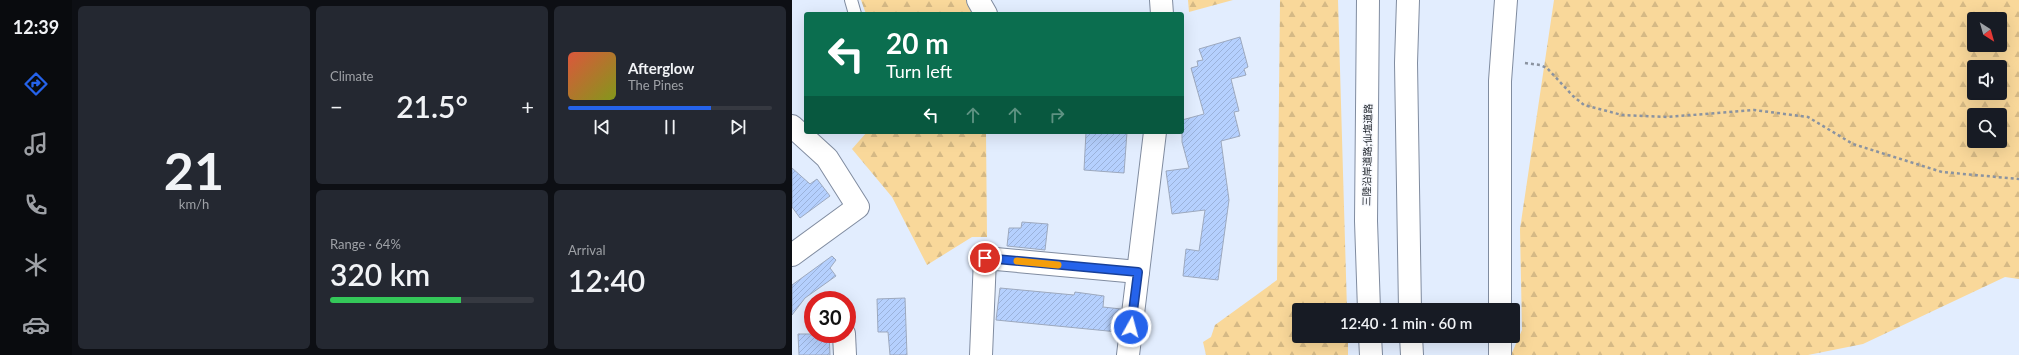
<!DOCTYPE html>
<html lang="en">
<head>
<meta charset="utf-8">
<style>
  :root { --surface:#171b24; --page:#242831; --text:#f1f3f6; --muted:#9ea1a6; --line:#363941; --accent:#2563eb }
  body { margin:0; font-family:Lato,"Noto Sans JP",sans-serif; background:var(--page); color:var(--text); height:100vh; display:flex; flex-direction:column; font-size:15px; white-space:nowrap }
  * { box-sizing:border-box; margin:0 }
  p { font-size:13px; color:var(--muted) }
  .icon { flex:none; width:22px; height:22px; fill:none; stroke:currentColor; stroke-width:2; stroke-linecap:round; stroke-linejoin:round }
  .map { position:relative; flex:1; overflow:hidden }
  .panel { display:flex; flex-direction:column; gap:6px; padding:6px; background:#0d0f14; width:720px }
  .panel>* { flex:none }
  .top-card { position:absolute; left:12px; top:12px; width:380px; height:122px; border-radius:4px; box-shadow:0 4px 16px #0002; background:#0b6e4f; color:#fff; overflow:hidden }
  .needle { width:26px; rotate:143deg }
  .controls { position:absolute; left:1175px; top:12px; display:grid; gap:8px }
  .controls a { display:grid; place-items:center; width:40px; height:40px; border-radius:4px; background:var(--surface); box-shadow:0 4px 16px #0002; font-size:20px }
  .speed { position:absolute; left:12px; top:291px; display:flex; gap:8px; font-size:20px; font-weight:700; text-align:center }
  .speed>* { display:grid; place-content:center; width:52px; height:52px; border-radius:50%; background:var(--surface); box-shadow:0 4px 16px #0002; line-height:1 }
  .speed .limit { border:6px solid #d22; background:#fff; color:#111 }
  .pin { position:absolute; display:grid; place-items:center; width:34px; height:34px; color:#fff; margin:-17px; border:2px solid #fff; border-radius:50%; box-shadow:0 1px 4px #0007 }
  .me { position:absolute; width:44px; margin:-22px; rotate:7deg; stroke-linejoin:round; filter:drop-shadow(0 0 3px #0008) }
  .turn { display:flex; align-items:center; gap:14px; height:84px; padding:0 16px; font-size:18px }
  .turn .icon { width:52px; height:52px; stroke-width:2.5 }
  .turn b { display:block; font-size:28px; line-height:34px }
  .lanes { display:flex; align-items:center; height:38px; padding:0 16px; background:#0003; justify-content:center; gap:20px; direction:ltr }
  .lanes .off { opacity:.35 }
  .big { font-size:30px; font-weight:600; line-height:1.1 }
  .panel .tile { flex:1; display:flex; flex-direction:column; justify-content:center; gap:6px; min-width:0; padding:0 14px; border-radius:6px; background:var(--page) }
  .panel .dial { align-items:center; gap:0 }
  .dial b { font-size:52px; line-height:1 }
  .song { display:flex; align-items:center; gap:12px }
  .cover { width:48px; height:48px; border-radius:6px; background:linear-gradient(135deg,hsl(10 70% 55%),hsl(70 70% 35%)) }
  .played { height:4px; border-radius:2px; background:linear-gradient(90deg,var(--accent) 70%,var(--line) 70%) }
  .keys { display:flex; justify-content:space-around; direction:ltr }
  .heat { display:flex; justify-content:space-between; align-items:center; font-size:22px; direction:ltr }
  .charge { height:6px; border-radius:3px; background:linear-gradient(90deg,#34c759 64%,var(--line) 0) }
  .panel .tiles { flex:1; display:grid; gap:6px; grid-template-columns:repeat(3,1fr) }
  .tile:first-child { grid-row:span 2 }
  .trip { position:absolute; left:500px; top:303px; width:228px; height:40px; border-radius:4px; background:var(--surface); box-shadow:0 4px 16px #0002; font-weight:600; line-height:40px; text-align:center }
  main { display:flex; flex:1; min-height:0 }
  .menu { display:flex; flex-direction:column; width:72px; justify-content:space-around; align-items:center; background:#090b0e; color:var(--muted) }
  .menu .icon { width:28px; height:28px }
  .menu .current { color:var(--accent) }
  .menu b { font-size:18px; color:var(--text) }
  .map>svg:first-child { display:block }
  .forest { fill:url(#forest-firs); fill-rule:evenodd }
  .building { fill:url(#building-hatch); stroke:#9da9be }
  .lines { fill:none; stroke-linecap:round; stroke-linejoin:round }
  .lane-casing { stroke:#808ca0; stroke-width:14 }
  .street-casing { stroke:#808ca0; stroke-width:24 }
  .highway-casing { stroke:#808ca0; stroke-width:24 }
  .path { stroke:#8b93a0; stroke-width:2.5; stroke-dasharray:3 3; stroke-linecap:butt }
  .lane { stroke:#fff; stroke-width:12 }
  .street { stroke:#fff; stroke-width:22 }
  .highway { stroke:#fff; stroke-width:22 }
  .route-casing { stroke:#184099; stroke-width:10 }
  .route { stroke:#2563eb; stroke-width:7 }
  .slow { stroke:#f59e0b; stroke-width:7 }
  .labels { text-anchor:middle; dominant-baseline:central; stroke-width:3; stroke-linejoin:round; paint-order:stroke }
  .street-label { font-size:10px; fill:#181d24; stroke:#f7f9fe }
</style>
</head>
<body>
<main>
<nav class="menu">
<b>12:39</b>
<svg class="icon current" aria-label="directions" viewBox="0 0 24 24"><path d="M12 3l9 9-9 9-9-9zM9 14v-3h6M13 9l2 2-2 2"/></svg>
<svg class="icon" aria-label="music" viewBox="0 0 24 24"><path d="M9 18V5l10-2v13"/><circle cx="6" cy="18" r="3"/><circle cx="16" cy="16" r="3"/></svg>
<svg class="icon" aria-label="phone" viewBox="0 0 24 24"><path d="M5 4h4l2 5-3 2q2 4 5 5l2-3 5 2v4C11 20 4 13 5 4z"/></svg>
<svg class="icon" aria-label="climate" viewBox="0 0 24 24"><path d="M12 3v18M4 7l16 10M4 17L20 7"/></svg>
<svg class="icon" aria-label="car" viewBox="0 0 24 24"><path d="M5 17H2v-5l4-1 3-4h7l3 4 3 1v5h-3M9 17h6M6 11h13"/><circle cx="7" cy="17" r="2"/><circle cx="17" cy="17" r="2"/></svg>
</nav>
<section class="panel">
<div class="tiles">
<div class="tile dial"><b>21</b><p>km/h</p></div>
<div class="tile"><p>Climate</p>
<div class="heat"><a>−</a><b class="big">21.5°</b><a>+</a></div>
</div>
<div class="tile">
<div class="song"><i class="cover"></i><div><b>Afterglow</b><p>The Pines</p></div></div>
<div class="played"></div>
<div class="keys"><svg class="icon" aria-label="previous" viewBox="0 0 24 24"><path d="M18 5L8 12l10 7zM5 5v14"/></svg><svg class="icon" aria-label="pause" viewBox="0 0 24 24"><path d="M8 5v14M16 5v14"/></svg><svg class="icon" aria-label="next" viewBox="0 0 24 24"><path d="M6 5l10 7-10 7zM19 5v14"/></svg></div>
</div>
<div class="tile"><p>Range · 64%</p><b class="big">320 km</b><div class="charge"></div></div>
<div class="tile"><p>Arrival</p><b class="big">12:40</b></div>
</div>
</section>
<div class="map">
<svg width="1227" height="355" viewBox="0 0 1227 355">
  <defs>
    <pattern id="forest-firs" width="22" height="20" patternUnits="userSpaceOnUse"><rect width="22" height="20" fill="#f9d89a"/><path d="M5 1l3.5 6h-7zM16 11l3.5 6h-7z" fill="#d5b985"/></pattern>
    <pattern id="building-hatch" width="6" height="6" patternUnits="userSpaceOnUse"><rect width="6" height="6" fill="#b5d0fe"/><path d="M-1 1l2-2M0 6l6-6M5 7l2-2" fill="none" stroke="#9bb2da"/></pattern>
  </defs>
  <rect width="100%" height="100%" fill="#e2edfe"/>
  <!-- forest -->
  <g class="forest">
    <polygon points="69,0 177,0 184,14 74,14"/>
    <polygon points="396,0 441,0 397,12"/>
    <polygon points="488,0 546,0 555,310 507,310 507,336 556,336 556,355 414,355 411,342 419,337 423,325 485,280"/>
    <path d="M762,0H1227V279L1213,277L1071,344L1016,355H719L730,330L728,229ZM1182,19H1208V45H1182ZM1182,67H1208V93H1182ZM1182,115H1208V141H1182Z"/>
    <polygon points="75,132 194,132 195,237 180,237 135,265 100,197 60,149"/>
  </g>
  <!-- building -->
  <g class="building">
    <polygon points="448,37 456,67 452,69 454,75 439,79 447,111 442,112 448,136 429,141 437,200 426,280 391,276 394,249 407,251 413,210 380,214 374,171 397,168 390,142 390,120 412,114 399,68 406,66 405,61 411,60 407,49"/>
    <polygon points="294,132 335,132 332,173 292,170"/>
    <polygon points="0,168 18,184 25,179 38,196 8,218 0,207"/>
    <polygon points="230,222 256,224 253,250 215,246 217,228 229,228"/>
    <polygon points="40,256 44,260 38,268 44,276 13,298 0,315 0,285"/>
    <polygon points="208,288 282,295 283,292 312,296 311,307 329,309 326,332 204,320"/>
    <polygon points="113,298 115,355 98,355 96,332 86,332 85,299"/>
    <polygon points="6,334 37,334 38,355 7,355"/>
  </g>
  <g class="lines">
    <defs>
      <polyline id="lane" points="59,0 63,14"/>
      <g id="street">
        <polyline points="186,0 194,14"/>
        <polyline points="369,0 370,14"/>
        <polyline points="0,126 35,158 66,207 0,255"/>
        <polyline points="708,310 708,81 714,0"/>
        <polyline points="52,334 53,355"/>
        <polyline points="189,355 193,258 346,272"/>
        <polyline points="336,355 363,132"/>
        <polyline points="708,355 708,336"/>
      </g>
      <g id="highway">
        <polyline points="576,0 574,221 577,310"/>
        <polyline points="616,0 614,63 618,310"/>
        <polyline points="578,336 579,355"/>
        <polyline points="619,336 620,355"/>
      </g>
    </defs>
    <!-- lane casing -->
    <use href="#lane" class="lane-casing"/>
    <!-- street casing -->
    <use href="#street" class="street-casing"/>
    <!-- highway casing -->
    <use href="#highway" class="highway-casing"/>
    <!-- path -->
    <polyline class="path" points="733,63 748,65 755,68 781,96 792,105 830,115 875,117 962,110 1016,117 1061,144 1150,172 1227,179"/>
    <!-- lane -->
    <use href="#lane" class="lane"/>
    <!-- street -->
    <use href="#street" class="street"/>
    <!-- highway -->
    <use href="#highway" class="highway"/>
  </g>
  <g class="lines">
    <defs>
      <polyline id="route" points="193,258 346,272 339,327"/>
    </defs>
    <!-- route casing -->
    <use href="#route" class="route-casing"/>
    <!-- route -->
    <use href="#route" class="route"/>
    <!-- slow -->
    <polyline class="slow" points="225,261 266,265"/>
  </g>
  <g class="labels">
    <!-- street labels -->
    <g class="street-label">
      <text transform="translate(575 155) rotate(-89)">三陸沿岸道路;仙塩道路</text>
    </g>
  </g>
</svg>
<div class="controls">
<a><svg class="needle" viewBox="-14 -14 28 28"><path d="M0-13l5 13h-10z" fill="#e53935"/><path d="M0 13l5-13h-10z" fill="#9ea1a6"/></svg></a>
<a><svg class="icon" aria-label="sound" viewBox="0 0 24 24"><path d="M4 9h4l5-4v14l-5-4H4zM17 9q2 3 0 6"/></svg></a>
<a><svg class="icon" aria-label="search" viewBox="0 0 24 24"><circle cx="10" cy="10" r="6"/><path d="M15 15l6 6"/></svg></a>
</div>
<div class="speed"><div class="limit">30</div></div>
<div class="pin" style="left:193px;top:258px;background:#d93025"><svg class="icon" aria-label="arrive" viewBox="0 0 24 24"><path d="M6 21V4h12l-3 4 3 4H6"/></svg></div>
<svg class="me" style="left:339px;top:327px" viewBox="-20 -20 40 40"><circle r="17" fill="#2563eb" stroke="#fff" stroke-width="3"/><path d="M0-11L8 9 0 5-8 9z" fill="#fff"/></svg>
<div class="trip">12:40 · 1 min · 60 m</div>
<div class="top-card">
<div class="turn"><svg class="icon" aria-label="left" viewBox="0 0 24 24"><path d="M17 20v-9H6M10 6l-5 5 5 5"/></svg><div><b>20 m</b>Turn left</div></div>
<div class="lanes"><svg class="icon" aria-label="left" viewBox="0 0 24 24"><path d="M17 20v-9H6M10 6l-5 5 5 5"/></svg><svg class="icon off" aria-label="ahead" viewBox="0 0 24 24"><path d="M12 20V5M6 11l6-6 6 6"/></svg><svg class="icon off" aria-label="ahead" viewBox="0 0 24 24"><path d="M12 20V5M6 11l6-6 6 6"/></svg><svg class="icon off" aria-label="right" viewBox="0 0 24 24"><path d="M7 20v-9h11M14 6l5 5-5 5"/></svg></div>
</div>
</div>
</main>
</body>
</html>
